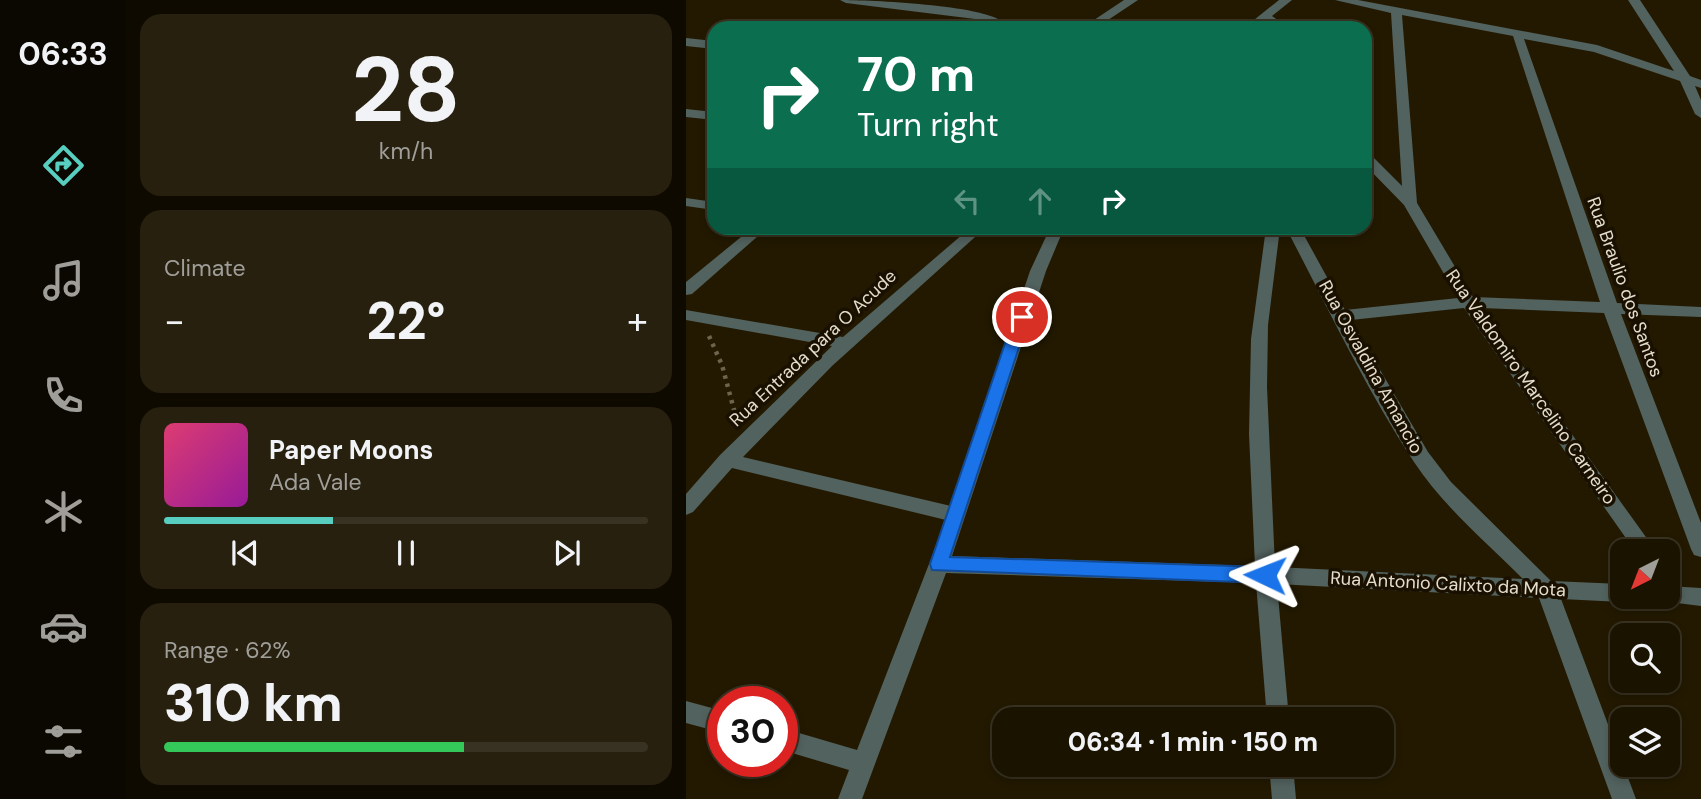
<!DOCTYPE html>
<html lang="en">
<head>
<meta charset="utf-8">
<style>
  :root { --surface:#1a1300; --page:#27200f; --text:#f1f3f6; --muted:#9f9e99; --line:#383222; --accent:#58cec1 }
  body { margin:0; font-family:"DM Sans",sans-serif; background:var(--page); color:var(--text); height:100vh; display:flex; flex-direction:column; font-size:26px; white-space:nowrap }
  * { box-sizing:border-box; margin:0 }
  p { font-size:23px; color:var(--muted) }
  .icon { flex:none; width:38px; height:38px; fill:none; stroke:currentColor; stroke-width:2; stroke-linecap:round; stroke-linejoin:round }
  .map { position:relative; flex:1; overflow:hidden }
  .drawer { display:flex; flex-direction:column; gap:14px; padding:14px; background:#0e0a00; width:560px }
  .drawer>* { flex:none }
  .guide { position:absolute; left:21px; top:21px; width:665px; height:214px; border-radius:21px; box-shadow:0 4px 10px #0003,0 0 0 2px var(--line); background:#0b6e4f; color:#fff; overflow:hidden }
  .needle { width:46px; rotate:222deg }
  .fabs { position:absolute; left:924px; top:539px; display:grid; gap:14px }
  .fabs a { display:grid; place-items:center; width:70px; height:70px; border-radius:14px; background:var(--surface); box-shadow:0 4px 10px #0003,0 0 0 2px var(--line); font-size:35px }
  .speed { position:absolute; left:21px; top:686px; display:flex; gap:14px; font-size:35px; font-weight:700; text-align:center }
  .speed>* { display:grid; place-content:center; width:91px; height:91px; border-radius:50%; background:var(--surface); box-shadow:0 4px 10px #0003,0 0 0 2px var(--line); line-height:1 }
  .speed .limit { border:10px solid #d22; background:#fff; color:#111 }
  .pin { position:absolute; display:grid; place-items:center; width:60px; height:60px; color:#fff; margin:-30px; border:4px solid #fff; border-radius:50%; box-shadow:0 2px 7px #0007 }
  .me { position:absolute; width:77px; margin:-38px; rotate:272deg; stroke-linejoin:round; filter:drop-shadow(0 0 5px #0008) }
  .turn { display:flex; align-items:center; gap:24px; height:147px; padding:0 35px; font-size:32px }
  .turn .icon { width:91px; height:91px; stroke-width:2.5 }
  .turn b { display:block; font-size:49px; line-height:60px }
  .lanes { display:flex; align-items:center; height:66px; padding:0 35px; background:#0003; justify-content:center; gap:35px; direction:ltr }
  .lanes .off { opacity:.35 }
  .big { font-size:52px; font-weight:800; line-height:1.1 }
  .drawer .card { flex:1; display:flex; flex-direction:column; justify-content:center; gap:10px; min-width:0; padding:0 24px; border-radius:21px; background:var(--page) }
  .drawer .dial { align-items:center; gap:0 }
  .dial b { font-size:91px; line-height:1 }
  .song { display:flex; align-items:center; gap:21px }
  .cover { width:84px; height:84px; border-radius:10px; background:linear-gradient(135deg,hsl(340 70% 55%),hsl(300 70% 35%)) }
  .played { height:7px; border-radius:4px; background:linear-gradient(90deg,var(--accent) 35%,var(--line) 35%) }
  .keys { display:flex; justify-content:space-around; direction:ltr }
  .heat { display:flex; justify-content:space-between; align-items:center; font-size:38px; direction:ltr }
  .charge { height:10px; border-radius:5px; background:linear-gradient(90deg,#34c759 62%,var(--line) 0) }
  .trip { position:absolute; left:306px; top:707px; width:402px; height:70px; border-radius:21px; background:var(--surface); box-shadow:0 4px 10px #0003,0 0 0 2px var(--line); font-weight:800; line-height:70px; text-align:center }
  main { display:flex; flex:1; min-height:0 }
  .dock { display:flex; flex-direction:column; width:126px; justify-content:space-around; align-items:center; background:#0a0800; color:var(--muted) }
  .dock .icon { width:49px; height:49px }
  .dock .active { color:var(--accent) }
  .dock b { font-size:32px; color:var(--text) }
  .map>svg:first-child { display:block }
  .lines { fill:none; stroke-linecap:round; stroke-linejoin:round }
  .path { stroke:#6c644e; stroke-width:4.5; stroke-dasharray:3.5 5; stroke-linecap:butt }
  .minor { fill:#52625e; fill-rule:evenodd }
  .route { fill:#1a73e8; stroke:#114b97; stroke-width:2 }
  .labels { text-anchor:middle; dominant-baseline:central; stroke-width:7; stroke-linejoin:round; paint-order:stroke }
  .street-label { font-size:18px; fill:#e5dece; stroke:#1a1000 }
</style>
</head>
<body>
<main>
<nav class="dock">
<b>06:33</b>
<svg class="icon active" aria-label="directions" viewBox="0 0 24 24"><path d="M12 3l9 9-9 9-9-9zM9 14v-3h6M13 9l2 2-2 2"/></svg>
<svg class="icon" aria-label="music" viewBox="0 0 24 24"><path d="M9 18V5l10-2v13"/><circle cx="6" cy="18" r="3"/><circle cx="16" cy="16" r="3"/></svg>
<svg class="icon" aria-label="phone" viewBox="0 0 24 24"><path d="M5 4h4l2 5-3 2q2 4 5 5l2-3 5 2v4C11 20 4 13 5 4z"/></svg>
<svg class="icon" aria-label="climate" viewBox="0 0 24 24"><path d="M12 3v18M4 7l16 10M4 17L20 7"/></svg>
<svg class="icon" aria-label="car" viewBox="0 0 24 24"><path d="M5 17H2v-5l4-1 3-4h7l3 4 3 1v5h-3M9 17h6M6 11h13"/><circle cx="7" cy="17" r="2"/><circle cx="17" cy="17" r="2"/></svg>
<svg class="icon" aria-label="filters" viewBox="0 0 24 24"><path d="M4 7h16M4 17h16"/><circle cx="9" cy="7" r="2"/><circle cx="15" cy="17" r="2"/></svg>
</nav>
<section class="drawer">
<div class="card dial"><b>28</b><p>km/h</p></div>
<div class="card"><p>Climate</p>
<div class="heat"><a>−</a><b class="big">22°</b><a>+</a></div>
</div>
<div class="card">
<div class="song"><i class="cover"></i><div><b>Paper Moons</b><p>Ada Vale</p></div></div>
<div class="played"></div>
<div class="keys"><svg class="icon" aria-label="previous" viewBox="0 0 24 24"><path d="M18 5L8 12l10 7zM5 5v14"/></svg><svg class="icon" aria-label="pause" viewBox="0 0 24 24"><path d="M8 5v14M16 5v14"/></svg><svg class="icon" aria-label="next" viewBox="0 0 24 24"><path d="M6 5l10 7-10 7zM19 5v14"/></svg></div>
</div>
<div class="card"><p>Range · 62%</p><b class="big">310 km</b><div class="charge"></div></div>
</section>
<div class="map">
<svg width="1015" height="799" viewBox="0 0 1015 799">
  <rect width="100%" height="100%" fill="#231900"/>
  <g class="lines">
    <!-- path -->
    <polyline class="path" points="23,336 36,365 51,421"/>
    <!-- minor -->
    <g class="minor">
      <path d="M154,0C185,0 297,5 317,22L313,28H301L304,23L297,20L160,3Z"/>
      <polygon points="438,0 452,0 410,28 396,28"/>
      <polygon points="593,0 606,0 586,16 603,28 589,28 579,22 571,28 558,28"/>
      <path d="M649,0H672L911,45L988,71L942,0H954L1004,76L1015,80V88L1009,86L1015,100V118L1009,114L994,81L908,52L838,39L931,303L1015,307V317L935,314L1015,523V557L1008,555L1005,549L918,313L795,308L970,551H949L778,308L665,320L742,452L765,482L865,581L936,584V597H945L936,602L875,599L950,799H926L853,598L591,584L603,719H581L570,583L260,573L176,799H152L163,770L96,750V728L171,750L260,520L46,468L7,512L0,515V494L34,455L146,346L0,320V310L157,337L284,228H299L146,366L57,457L265,506L344,271L364,228H378L360,271L266,556L569,566L563,434L565,339L580,228H594L582,325L581,387L589,567L837,579C800,542 757,506 728,462C679,388 641,306 600,228H614L659,310L772,298L718,205L679,165V153L684,154L716,186L705,13ZM716,15L827,36L914,302L787,297L731,203Z"/>
      <polygon points="0,38 28,41 28,49 0,46"/>
      <polygon points="0,109 28,112 28,120 0,117"/>
      <polygon points="0,198 28,202 28,210 0,206"/>
      <polygon points="66,228 81,228 6,294 0,295 0,282"/>
      <polygon points="982,586 1015,588 1015,606 975,601 973,597 982,597"/>
      <polygon points="0,701 37,711 37,733 0,723"/>
      <polygon points="583,765 607,765 610,799 586,799"/>
    </g>
  </g>
  <!-- route -->
  <polygon class="route" points="336,312 343,317 264,557 579,567 586,569 589,575 586,580 579,583 246,570 244,564 328,317"/>
  <g class="labels">
    <!-- street labels -->
    <g class="street-label">
      <text transform="translate(939 287) rotate(70)">Rua Braulio dos Santos</text>
      <text transform="translate(127 348) rotate(-43)">Rua Entrada para O Acude</text>
      <text transform="translate(685 367) rotate(61)">Rua Osvaldina Amancio</text>
      <text transform="translate(845 387) rotate(55)">Rua Valdomiro Marcelino Carneiro</text>
      <text transform="translate(762 584) rotate(3)">Rua Antonio Calixto da Mota</text>
    </g>
  </g>
</svg>
<div class="fabs">
<a><svg class="needle" viewBox="-14 -14 28 28"><path d="M0-13l5 13h-10z" fill="#e53935"/><path d="M0 13l5-13h-10z" fill="#9f9e99"/></svg></a>
<a><svg class="icon" aria-label="search" viewBox="0 0 24 24"><circle cx="10" cy="10" r="6"/><path d="M15 15l6 6"/></svg></a>
<a><svg class="icon" aria-label="layers" viewBox="0 0 24 24"><path d="M12 4l9 5-9 5-9-5zM3 14l9 5 9-5"/></svg></a>
</div>
<div class="speed"><div class="limit">30</div></div>
<div class="pin" style="left:336px;top:317px;background:#d93025"><svg class="icon" aria-label="arrive" viewBox="0 0 24 24"><path d="M6 21V4h12l-3 4 3 4H6"/></svg></div>
<svg class="me" style="left:579px;top:575px" viewBox="-20 -20 40 40"><path d="M0-17L14 15 0 8-14 15z" fill="#1a73e8" stroke="#fff" stroke-width="4"/></svg>
<div class="trip">06:34 · 1 min · 150 m</div>
<div class="guide">
<div class="turn"><svg class="icon" aria-label="right" viewBox="0 0 24 24"><path d="M7 20v-9h11M14 6l5 5-5 5"/></svg><div><b>70 m</b>Turn right</div></div>
<div class="lanes"><svg class="icon off" aria-label="left" viewBox="0 0 24 24"><path d="M17 20v-9H6M10 6l-5 5 5 5"/></svg><svg class="icon off" aria-label="ahead" viewBox="0 0 24 24"><path d="M12 20V5M6 11l6-6 6 6"/></svg><svg class="icon" aria-label="right" viewBox="0 0 24 24"><path d="M7 20v-9h11M14 6l5 5-5 5"/></svg></div>
</div>
</div>
</main>
</body>
</html>
